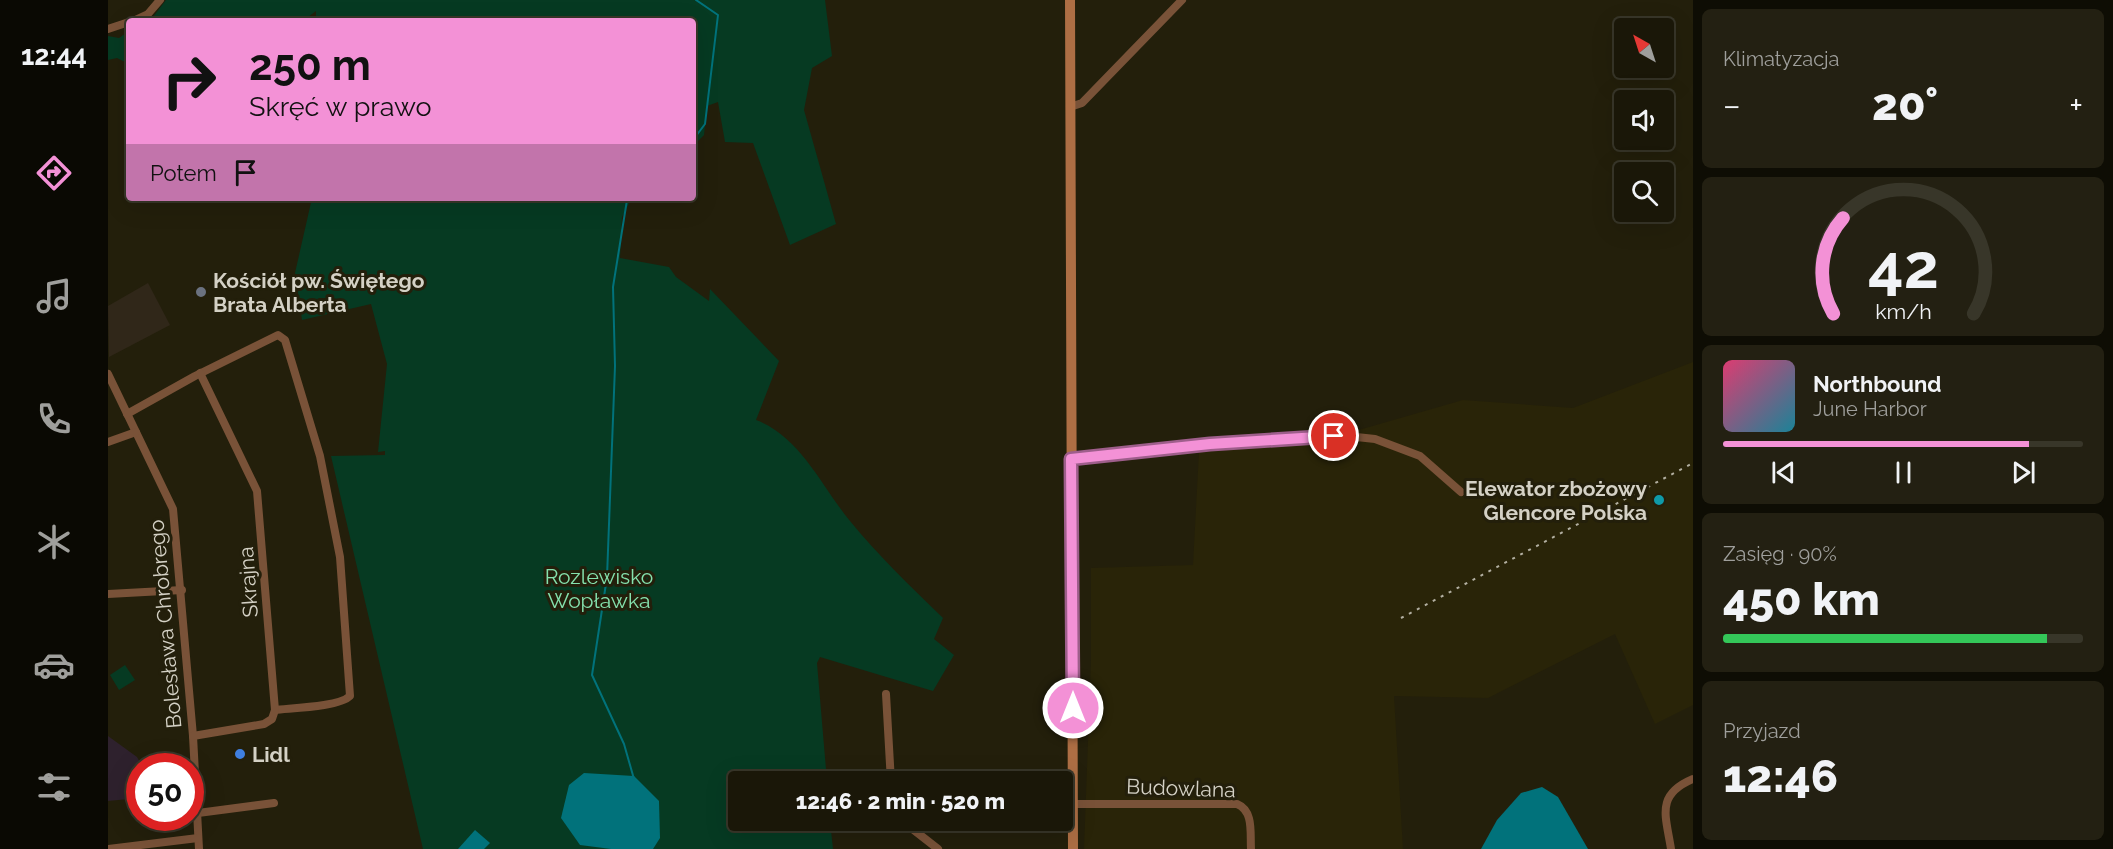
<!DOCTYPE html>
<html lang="pl">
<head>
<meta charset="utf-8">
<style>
  :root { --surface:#1a1708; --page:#232012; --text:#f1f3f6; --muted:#9f9f9c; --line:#383629; --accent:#f391d6 }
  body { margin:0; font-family:Raleway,sans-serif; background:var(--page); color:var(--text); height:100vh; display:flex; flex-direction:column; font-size:22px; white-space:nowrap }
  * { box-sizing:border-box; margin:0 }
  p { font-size:20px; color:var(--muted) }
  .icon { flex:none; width:33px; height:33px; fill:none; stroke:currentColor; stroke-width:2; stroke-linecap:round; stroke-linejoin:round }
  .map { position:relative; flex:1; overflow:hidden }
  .panel { display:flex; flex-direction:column; gap:9px; padding:9px; background:#0e0d04; width:420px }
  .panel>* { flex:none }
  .banner { position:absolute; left:18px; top:18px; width:570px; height:183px; border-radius:6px; box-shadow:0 6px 24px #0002,0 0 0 2px var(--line); background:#f391d6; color:#111; overflow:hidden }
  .needle { width:39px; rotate:321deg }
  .tools { position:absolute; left:1506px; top:18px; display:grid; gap:12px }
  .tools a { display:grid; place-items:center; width:60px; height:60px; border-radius:6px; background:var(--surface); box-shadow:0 6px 24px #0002,0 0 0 2px var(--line); font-size:30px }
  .speed { position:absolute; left:18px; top:753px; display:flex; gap:12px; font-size:30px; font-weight:700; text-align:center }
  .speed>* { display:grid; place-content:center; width:78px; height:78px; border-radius:50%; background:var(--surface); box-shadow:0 6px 24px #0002,0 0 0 2px var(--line); line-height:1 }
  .speed .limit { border:9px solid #d22; background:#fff; color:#111 }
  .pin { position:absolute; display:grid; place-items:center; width:51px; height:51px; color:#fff; margin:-26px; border:3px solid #fff; border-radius:50%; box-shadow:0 2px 6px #0007 }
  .me { position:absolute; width:66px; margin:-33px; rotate:0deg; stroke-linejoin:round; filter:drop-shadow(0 0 4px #0008) }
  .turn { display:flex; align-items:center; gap:21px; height:126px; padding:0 24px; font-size:27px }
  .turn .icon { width:78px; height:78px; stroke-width:2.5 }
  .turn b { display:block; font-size:42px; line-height:51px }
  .then { display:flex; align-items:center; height:57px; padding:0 24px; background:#0003; gap:12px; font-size:22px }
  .big { font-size:45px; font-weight:800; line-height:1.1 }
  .panel .widget { flex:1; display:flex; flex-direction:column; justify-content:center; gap:9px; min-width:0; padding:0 21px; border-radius:9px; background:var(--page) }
  .panel .dial { align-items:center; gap:0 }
  .dial svg { height:156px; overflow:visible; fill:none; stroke:var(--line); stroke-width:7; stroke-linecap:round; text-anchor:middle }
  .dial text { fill:var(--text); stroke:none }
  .song { display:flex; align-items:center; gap:18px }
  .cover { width:72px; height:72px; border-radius:9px; background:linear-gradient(135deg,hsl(340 70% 55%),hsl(190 70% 35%)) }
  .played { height:6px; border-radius:3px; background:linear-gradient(90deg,var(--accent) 85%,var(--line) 85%) }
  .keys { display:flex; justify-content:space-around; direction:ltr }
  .heat { display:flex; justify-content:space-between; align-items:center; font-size:33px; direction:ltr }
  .charge { height:9px; border-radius:4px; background:linear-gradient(90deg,#34c759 90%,var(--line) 0) }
  .trip { position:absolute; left:620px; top:771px; width:345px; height:60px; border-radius:6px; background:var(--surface); box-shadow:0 6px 24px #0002,0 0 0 2px var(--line); font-weight:800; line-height:60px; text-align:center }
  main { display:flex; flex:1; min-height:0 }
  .dock { display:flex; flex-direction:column; width:108px; justify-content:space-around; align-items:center; background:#0a0903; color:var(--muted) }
  .dock .icon { width:42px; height:42px }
  .dock .on { color:var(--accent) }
  .dock b { font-size:27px; color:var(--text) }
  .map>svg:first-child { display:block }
  .commercial { fill:#302719 }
  .built { fill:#292408 }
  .education { fill:#2e212d }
  .green { fill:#063a22 }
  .water { fill:#01727b }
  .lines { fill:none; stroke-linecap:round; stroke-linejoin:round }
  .stream { stroke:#01727b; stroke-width:2 }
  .minor { stroke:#795238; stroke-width:8 }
  .secondary { stroke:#ad6e44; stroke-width:10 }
  .rail { stroke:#b2afa1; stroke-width:2; stroke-dasharray:3 6; stroke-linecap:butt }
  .route-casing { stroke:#9e5e8b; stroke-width:15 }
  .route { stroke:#f391d6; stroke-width:10 }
  .worship-dot { fill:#6b7280; stroke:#231f0b; stroke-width:2 }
  .culture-dot { fill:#0f9aa8; stroke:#231f0b; stroke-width:2 }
  .shop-dot { fill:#3f7fe0; stroke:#231f0b; stroke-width:2 }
  .labels { text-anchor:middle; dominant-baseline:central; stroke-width:6; stroke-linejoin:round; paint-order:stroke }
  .poi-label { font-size:21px; font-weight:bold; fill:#d4d1c5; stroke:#231f0b; text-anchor:start }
  .park-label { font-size:21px; fill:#85e2ae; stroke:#231f0b }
  .street-label { font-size:21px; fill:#d4d1c5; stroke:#231f0b }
</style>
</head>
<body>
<main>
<nav class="dock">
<b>12:44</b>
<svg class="icon on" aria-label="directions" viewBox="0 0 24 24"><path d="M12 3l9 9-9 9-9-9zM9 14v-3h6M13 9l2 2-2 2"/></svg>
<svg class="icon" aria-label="music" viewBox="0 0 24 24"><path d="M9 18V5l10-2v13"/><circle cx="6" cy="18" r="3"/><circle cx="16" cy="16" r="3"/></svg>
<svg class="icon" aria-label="phone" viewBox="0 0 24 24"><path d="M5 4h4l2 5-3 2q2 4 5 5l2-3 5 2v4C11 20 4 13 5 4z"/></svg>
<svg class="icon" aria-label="climate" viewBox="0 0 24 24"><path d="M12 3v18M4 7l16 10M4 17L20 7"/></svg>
<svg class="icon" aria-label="car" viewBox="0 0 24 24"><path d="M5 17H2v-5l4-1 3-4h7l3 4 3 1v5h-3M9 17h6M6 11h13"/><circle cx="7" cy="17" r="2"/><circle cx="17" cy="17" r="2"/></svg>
<svg class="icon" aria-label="filters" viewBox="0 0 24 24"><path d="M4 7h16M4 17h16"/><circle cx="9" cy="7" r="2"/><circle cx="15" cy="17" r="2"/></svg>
</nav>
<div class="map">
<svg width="1585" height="849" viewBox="0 0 1585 849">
  <rect width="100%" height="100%" fill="#231f0b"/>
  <!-- commercial -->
  <polygon class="commercial" points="40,283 62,325 1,357 0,306"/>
  <!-- built -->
  <polygon class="built" points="1585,362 1585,705 1547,724 1507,634 1380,698 1286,696 1295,849 976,849 983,660 983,568 1085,565 1091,452 1216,440 1355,400 1465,408"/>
  <!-- education -->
  <polygon class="education" points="0,736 29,757 34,766 32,766 31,798 0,801"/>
  <!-- green -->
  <g class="green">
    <polygon points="58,0 717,0 724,56 704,68 696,110 728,224 682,245 645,143 617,142 610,102 599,106 596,135 585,146 585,21 208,21 208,11 195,21 34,21 45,17"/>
    <polygon points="21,31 21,64 9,58 0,60 0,36 11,38"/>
    <path d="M204,198H524L514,217L512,258L561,267L568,277L601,301L602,289L671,361L648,420C692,436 714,487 742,521C770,555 803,587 835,618L826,639L846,655L825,691L712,657L709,663L719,781L630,782V820L722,821L725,849H315L223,456L277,455V451L270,452L279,364L263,304L194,320L187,273Z"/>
    <polygon points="17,665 27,680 11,690 2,675"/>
  </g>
  <!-- water -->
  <g class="water">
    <polygon points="476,773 526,776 551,801 552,838 545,849 503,849 472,845 453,818 461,785"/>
    <polygon points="1434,787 1450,797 1480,849 1373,849 1389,820 1413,793"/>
    <polygon points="367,830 382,843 376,849 350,849"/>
  </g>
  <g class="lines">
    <!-- stream -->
    <g class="stream">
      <polyline points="585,140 597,124 610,15 588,0"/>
      <polyline points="523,198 519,200 505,287 507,366 499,577 484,675 516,744 526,779"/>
    </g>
    <!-- minor -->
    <g class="minor">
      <polyline points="25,21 40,14 52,0"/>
      <polyline points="0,29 21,22"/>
      <polyline points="962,107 974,103 1074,0"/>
      <polyline points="0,374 65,509 85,736 91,849"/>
      <path d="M19,414L87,376L170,335L177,340L212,456L232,557L242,696C231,707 184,708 167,710"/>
      <polyline points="0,442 28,432"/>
      <polyline points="963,459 1102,443 1239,436 1267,439 1312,456 1353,492"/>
      <polyline points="0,594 74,590"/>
      <polyline points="778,694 783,782"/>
      <polyline points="85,736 156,724 164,719 167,710 149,491 92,373"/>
      <path d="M965,804H1129C1146,811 1142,833 1143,849"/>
      <polyline points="90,813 166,803"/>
      <polyline points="793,820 830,849"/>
      <polyline points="0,849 90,838"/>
      <path d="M1563,849C1558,816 1547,795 1585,779"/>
    </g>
    <!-- secondary -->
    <polyline class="secondary" points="962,0 965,849"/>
    <!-- rail -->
    <polyline class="rail" points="1293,618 1585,463"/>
  </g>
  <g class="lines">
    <defs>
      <polyline id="route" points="965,708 963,459 1102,444 1226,436"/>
    </defs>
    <!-- route casing -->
    <use href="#route" class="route-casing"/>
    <!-- route -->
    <use href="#route" class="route"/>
  </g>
  <!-- markers -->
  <circle class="worship-dot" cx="93" cy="292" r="6"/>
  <circle class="culture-dot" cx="1551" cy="500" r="6"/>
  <circle class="shop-dot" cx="132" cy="754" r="6"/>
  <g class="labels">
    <!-- poi labels -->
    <g class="poi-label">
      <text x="105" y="280">Kościół pw. Świętego<tspan x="105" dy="24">Brata Alberta</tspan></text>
      <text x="1539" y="488" text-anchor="end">Elewator zbożowy<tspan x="1539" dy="24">Glencore Polska</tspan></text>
      <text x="144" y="754">Lidl</text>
    </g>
    <!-- park labels -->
    <g class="park-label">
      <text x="491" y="576">Rozlewisko<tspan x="491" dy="24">Wopławka</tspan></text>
    </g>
    <!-- street labels -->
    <g class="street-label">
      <text transform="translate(140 582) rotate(-94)">Skrajna</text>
      <text transform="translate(57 624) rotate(-95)">Bolesława Chrobrego</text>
      <text transform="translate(1073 788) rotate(2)">Budowlana</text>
    </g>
  </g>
</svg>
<div class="tools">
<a><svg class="needle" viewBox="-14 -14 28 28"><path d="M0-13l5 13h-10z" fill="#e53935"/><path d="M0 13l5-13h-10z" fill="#9f9f9c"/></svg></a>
<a><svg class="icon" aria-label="sound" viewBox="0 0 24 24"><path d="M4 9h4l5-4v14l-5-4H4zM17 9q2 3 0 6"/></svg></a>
<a><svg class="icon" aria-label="search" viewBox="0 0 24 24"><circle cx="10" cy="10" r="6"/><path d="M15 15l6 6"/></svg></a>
</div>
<div class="speed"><div class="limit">50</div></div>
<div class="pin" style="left:1226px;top:436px;background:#d93025"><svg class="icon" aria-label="arrive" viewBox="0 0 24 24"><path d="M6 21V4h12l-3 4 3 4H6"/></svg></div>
<svg class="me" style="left:965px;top:708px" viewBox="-20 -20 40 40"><circle r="17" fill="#f391d6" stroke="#fff" stroke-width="3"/><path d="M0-11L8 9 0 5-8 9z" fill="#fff"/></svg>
<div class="trip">12:46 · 2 min · 520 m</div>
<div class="banner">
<div class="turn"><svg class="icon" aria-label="right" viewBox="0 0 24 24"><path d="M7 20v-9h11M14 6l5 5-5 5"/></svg><div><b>250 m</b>Skręć w prawo</div></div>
<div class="then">Potem<svg class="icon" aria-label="arrive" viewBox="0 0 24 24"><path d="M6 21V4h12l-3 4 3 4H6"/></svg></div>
</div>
</div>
<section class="panel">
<div class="widget"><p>Klimatyzacja</p>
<div class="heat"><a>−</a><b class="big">20°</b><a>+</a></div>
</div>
<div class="widget dial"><svg viewBox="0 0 100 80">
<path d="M14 69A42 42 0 1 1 86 69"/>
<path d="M14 69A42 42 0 0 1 19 20" stroke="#f391d6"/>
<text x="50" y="56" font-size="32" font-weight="700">42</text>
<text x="50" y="72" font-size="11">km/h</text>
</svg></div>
<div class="widget">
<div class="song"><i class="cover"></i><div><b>Northbound</b><p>June Harbor</p></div></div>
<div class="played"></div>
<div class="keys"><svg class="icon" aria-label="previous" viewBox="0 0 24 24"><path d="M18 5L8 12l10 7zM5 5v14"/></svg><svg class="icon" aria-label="pause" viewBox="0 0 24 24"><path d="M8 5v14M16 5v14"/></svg><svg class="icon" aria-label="next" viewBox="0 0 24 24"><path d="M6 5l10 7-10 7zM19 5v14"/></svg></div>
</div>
<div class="widget"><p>Zasięg · 90%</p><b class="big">450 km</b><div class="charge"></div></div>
<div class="widget"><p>Przyjazd</p><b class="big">12:46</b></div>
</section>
</main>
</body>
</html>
